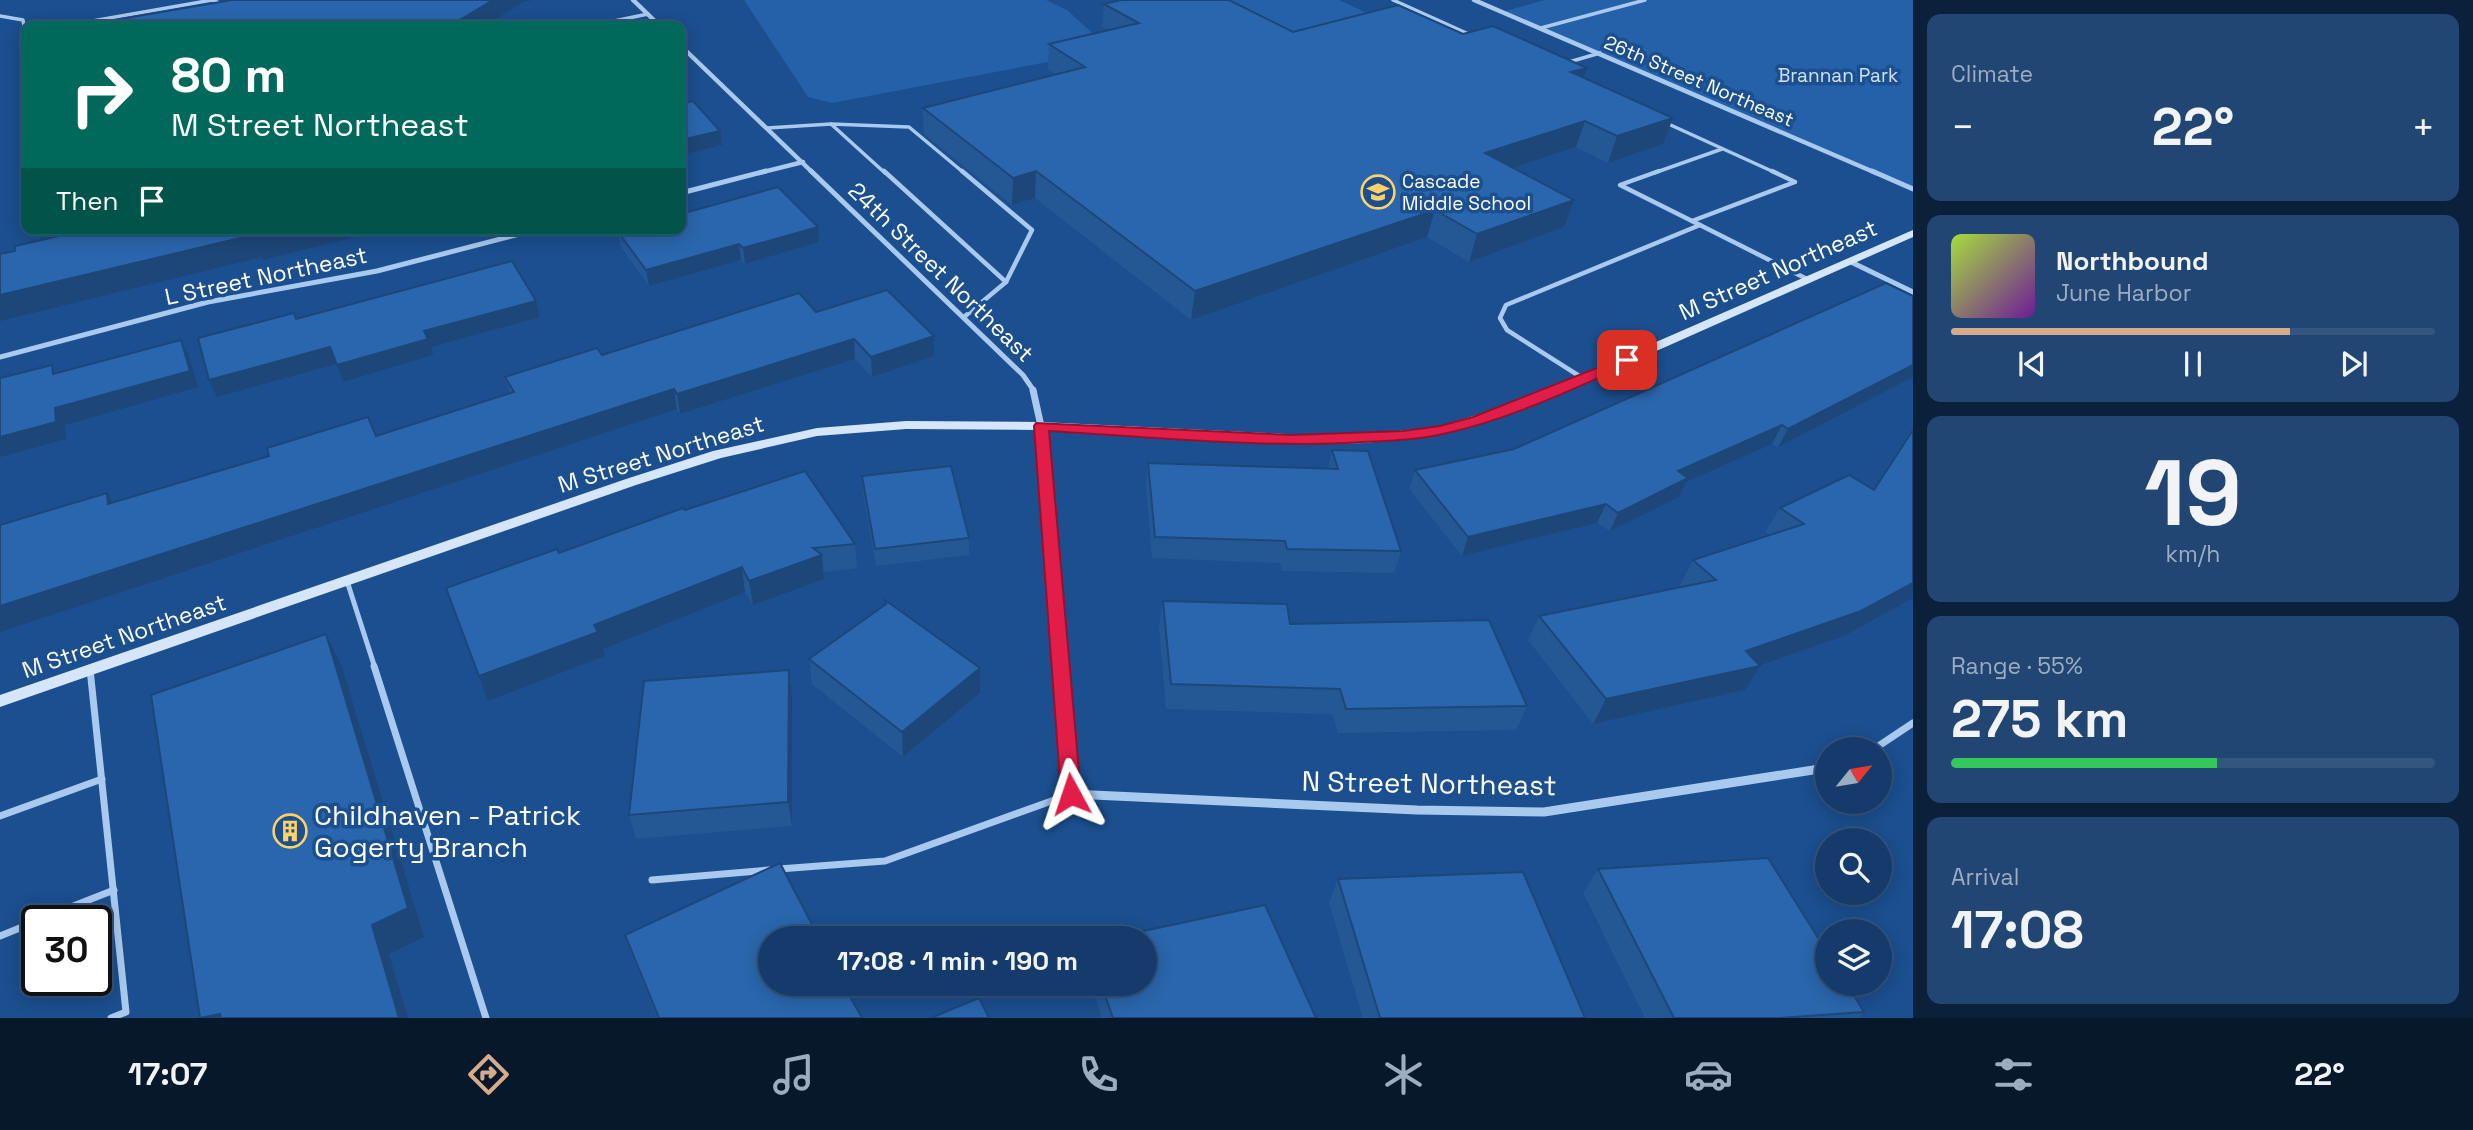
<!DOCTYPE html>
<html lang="en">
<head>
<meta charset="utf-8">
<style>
  :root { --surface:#143b6b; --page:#214673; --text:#f1f3f6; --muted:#9dadc1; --line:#33557e; --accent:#d6ab8b }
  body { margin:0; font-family:"Space Grotesk",sans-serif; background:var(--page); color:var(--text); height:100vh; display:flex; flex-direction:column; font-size:26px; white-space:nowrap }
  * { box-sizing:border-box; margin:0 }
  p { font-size:23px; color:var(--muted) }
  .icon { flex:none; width:38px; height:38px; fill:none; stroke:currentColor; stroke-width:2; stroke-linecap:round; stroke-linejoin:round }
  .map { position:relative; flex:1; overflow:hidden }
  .details { display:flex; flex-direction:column; gap:14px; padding:14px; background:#0b203b; width:560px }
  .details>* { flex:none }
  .hud { position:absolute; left:21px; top:21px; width:665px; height:214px; border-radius:14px; box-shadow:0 4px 18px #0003,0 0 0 2px var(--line); background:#00695c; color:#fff; overflow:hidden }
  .needle { width:46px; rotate:60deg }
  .buttons { position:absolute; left:1815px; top:737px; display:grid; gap:14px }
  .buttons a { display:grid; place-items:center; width:77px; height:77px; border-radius:50%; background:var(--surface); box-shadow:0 4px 18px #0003,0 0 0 2px var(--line); font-size:35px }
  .speed { position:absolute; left:21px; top:905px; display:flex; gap:14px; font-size:35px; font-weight:700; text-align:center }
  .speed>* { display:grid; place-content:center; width:91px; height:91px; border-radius:50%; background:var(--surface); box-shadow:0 4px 18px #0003,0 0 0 2px var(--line); line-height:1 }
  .speed .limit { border:4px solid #111; border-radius:10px; background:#fff; color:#111 }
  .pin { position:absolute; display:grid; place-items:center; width:60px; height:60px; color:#fff; margin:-30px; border-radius:14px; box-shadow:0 4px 10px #0006 }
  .me { position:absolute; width:77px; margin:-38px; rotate:355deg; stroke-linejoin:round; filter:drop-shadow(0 0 5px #0008) }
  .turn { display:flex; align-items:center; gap:24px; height:147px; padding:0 35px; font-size:32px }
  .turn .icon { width:91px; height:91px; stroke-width:2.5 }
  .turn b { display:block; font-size:49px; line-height:60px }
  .then { display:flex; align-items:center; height:66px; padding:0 35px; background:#0003; gap:14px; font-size:26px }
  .big { font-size:52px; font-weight:800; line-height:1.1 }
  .details .card { flex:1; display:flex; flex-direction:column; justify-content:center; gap:10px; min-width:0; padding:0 24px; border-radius:14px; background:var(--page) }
  .details .dial { align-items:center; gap:0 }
  .dial b { font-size:91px; line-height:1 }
  .song { display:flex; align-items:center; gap:21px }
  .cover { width:84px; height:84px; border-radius:10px; background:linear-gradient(135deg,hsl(80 70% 55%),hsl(280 70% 35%)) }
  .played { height:7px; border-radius:4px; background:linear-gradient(90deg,var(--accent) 70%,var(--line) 70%) }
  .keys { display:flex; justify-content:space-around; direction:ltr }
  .heat { display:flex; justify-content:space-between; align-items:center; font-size:38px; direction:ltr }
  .charge { height:10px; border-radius:5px; background:linear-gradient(90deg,#34c759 55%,var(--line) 0) }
  .trip { position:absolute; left:758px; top:926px; width:399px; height:70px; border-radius:35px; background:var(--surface); box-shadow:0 4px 18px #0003,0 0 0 2px var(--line); font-weight:800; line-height:70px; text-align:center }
  .tab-bar { display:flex; height:112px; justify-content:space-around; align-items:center; background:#08182b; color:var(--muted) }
  .tab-bar .icon { width:49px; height:49px }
  .tab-bar .current { color:var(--accent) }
  .tab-bar b { font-size:32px; color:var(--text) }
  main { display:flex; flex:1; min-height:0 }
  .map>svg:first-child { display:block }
  .green { fill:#2461a8 }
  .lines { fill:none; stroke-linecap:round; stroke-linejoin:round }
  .lane-far3 { stroke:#a9c9ee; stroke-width:3.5 }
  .lane-far2 { stroke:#a9c9ee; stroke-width:4.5 }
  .lane-far1 { stroke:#a9c9ee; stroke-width:5 }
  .lane { stroke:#a9c9ee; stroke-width:7 }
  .street-far3 { stroke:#a9c9ee; stroke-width:4.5 }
  .street-far2 { stroke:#a9c9ee; stroke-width:5 }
  .street-far1 { stroke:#a9c9ee; stroke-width:7 }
  .street { stroke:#a9c9ee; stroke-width:9 }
  .secondary { fill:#d6e6fa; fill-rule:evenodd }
  .wall { fill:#245895 }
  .shaded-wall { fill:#1d4779 }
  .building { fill:#2a66ad; stroke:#1d4779; stroke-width:2 }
  .route { fill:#e11d48; stroke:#92132f; stroke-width:2 }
  .labels { text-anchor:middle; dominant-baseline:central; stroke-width:7; stroke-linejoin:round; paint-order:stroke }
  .far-park-label { font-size:19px; fill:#cfe3fa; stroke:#1b4f8f }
  .far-street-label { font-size:19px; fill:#fff; stroke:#1b4f8f }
  .far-poi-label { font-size:19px; fill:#fff; stroke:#1b4f8f; text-anchor:start }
  .street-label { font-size:23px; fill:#fff; stroke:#1b4f8f }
  .near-street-label { font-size:28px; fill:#fff; stroke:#1b4f8f }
  .near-poi-label { font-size:28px; fill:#fff; stroke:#1b4f8f; text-anchor:start }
</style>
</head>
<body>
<main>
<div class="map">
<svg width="1913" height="1018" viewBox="0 0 1913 1018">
  <rect width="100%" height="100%" fill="#1b4f8f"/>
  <!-- green -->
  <g class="green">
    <polygon points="744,0 1046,0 1067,10 1111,50 832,103 808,97"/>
    <polygon points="1192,0 1339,0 1380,19 1280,45"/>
    <polygon points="1545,0 1913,0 1913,187 1502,12"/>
  </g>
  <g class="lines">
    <!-- lane-far3 -->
    <g class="lane-far3">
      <polyline points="1393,0 1473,36"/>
      <polyline points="0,16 23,20 26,38"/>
      <polyline points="64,26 212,0 222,4"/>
      <polyline points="590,26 648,14"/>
      <polyline points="1541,28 1645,0"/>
      <polyline points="1569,62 1600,53"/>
      <polyline points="1664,122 1776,173"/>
      <polyline points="831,124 909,127 964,173"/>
      <polyline points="767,128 831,124 885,173"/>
      <polyline points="1654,173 1722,149"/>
    </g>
    <!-- lane-far2 -->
    <g class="lane-far2">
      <polyline points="884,171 1006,282 964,317"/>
      <polyline points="962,171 1032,230 1006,282"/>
      <polyline points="1659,171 1620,185 1692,221"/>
      <polyline points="1772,171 1795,182 1692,221 1809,280"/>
      <polyline points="1584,379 1507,330 1500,318 1506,305 1700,225"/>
    </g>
    <!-- lane-far1 -->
    <polyline class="lane-far1" points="347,581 375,668"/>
    <!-- lane -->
    <g class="lane">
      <polyline points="374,666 486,1018"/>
      <polyline points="90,669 126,1012 111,1018"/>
      <polyline points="1874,749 1913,723"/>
      <polyline points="0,816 102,779"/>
      <polyline points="779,869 885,861 1071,794"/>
      <polyline points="652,880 769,870"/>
      <polyline points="38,920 114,890"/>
      <polyline points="0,936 37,921"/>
    </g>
    <!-- street-far3 -->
    <g class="street-far3">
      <polyline points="633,0 660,26"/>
      <polyline points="1474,0 1876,173"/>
      <polyline points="681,46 813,173"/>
      <polyline points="759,173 803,162"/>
    </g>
    <!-- street-far2 -->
    <g class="street-far2">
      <polyline points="811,171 1023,375 1034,391"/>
      <polyline points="1872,171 1913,189"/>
      <polyline points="681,193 766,171"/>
      <polyline points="1851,262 1913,292"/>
      <polyline points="0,357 208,302 377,271 539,229"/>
    </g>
    <!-- street-far1 -->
    <polyline class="street-far1" points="1033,390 1041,426 1061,668"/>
    <!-- street -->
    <polyline class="street" points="1061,666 1071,794 1417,810 1544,812 1826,768"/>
    <!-- secondary -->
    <polygon class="secondary" points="1913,230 1913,237 1526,409 1441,434 1365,443 1326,444 1041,430 906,429 817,436 721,458 636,485 0,707 0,695 626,479 713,451 817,428 906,421 1041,422 1326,436 1365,435 1440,426 1516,403"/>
  </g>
  <!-- wall -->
  <g class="wall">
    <polygon points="232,0 534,0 523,2 485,26 79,26"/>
    <polygon points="1104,4 1293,32 1463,34 1587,68 1584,78 1663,144 1608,163 1576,147 1513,168 1564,227 1469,262 1427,237 1191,320 1035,198 1012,205 924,134 923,108 1057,75 1048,69 1049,44 1108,30 1102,27"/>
    <polygon points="618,232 819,242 745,264 741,260 649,286 621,247"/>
    <polygon points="1913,296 1913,377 1778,447 1772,444 1686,482 1679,497 1610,531 1597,523 1462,556 1409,489 1415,470 1514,449"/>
    <polygon points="816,312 934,356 872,377 855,359 680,414 677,409 113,503 376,436 510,393 505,377 602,355"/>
    <polygon points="1913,430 1913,598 1844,636 1760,665 1745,690 1593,724 1528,640 1539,616 1682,587 1680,585 1693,560 1770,535 1765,532 1780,508 1874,490"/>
    <polygon points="1332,450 1401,551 1394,573 1282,571 1280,563 1152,558 1146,485 1148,463 1328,469"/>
    <polygon points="862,476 969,538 969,555 876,566 863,493"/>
    <polygon points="685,510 855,544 857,568 824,572 824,579 753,605 745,592 603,649 605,656 488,701 559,553"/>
    <polygon points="1163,601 1290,624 1527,706 1516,730 1338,733 1332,714 1166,709 1159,626"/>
    <polygon points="809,659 980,668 980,693 903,757 812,684"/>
    <polygon points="789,670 792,695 792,826 636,839 629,815"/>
    <polygon points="1598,869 1864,1012 1858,1018 1645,1018 1583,893"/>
    <polygon points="1338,879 1585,1018 1363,1018 1329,903"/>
    <polygon points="625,935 862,1018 657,1018 633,959"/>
    <polygon points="1091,984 1144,984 1316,1018 1102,1018"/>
  </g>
  <!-- shaded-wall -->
  <g class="shaded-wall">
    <polygon points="493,0 534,0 523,2 485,26 453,26 453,24"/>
    <polygon points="441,23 442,26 427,26"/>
    <polygon points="1587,68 1579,92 1571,72"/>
    <polygon points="1673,118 1663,144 1608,163 1617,136"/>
    <polygon points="1585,121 1576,147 1477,180 1485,153"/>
    <polygon points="720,131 722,145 681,155 681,140"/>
    <polygon points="1036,171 1035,198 1012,205 1013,178"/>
    <polygon points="1574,200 1564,227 1469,262 1477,234"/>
    <polygon points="1435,210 1427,237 1191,320 1195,291"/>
    <polygon points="818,227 819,242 745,264 743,248"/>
    <polygon points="289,229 387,229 263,260 262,257 0,321 0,295 253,235"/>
    <polygon points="739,244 741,260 649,286 646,270"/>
    <polygon points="536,301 540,317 431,347 433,355 343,382 337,365 424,331"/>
    <polygon points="934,336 934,356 872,377 871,357"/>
    <polygon points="854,339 855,359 680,414 677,394"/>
    <polygon points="181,340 189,356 198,387 65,425 66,439 0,457 0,437"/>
    <polygon points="330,347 336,364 217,397 209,380"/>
    <polygon points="1913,365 1913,377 1778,447 1788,429"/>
    <polygon points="674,389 677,409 0,632 0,606"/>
    <polygon points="1782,425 1772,444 1686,482 1679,497 1610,531 1618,513 1678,471"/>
    <polygon points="107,493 119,514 108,504"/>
    <polygon points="1606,504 1597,523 1462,556 1468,537"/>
    <polygon points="822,555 824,579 753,605 749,581"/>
    <polygon points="742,567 745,592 603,649 605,656 488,701 479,676 594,625"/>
    <polygon points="1913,583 1913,598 1844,636 1758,666 1760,666 1745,690 1593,724 1606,699 1746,651"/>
    <polygon points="326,634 341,664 424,937 389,954 408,1018 399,1018 372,925"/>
    <polygon points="980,668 980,693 903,757 902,732"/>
    <polygon points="789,670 792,695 792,826 788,802"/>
    <polygon points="220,1014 224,1018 200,1018"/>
  </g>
  <!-- building -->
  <g class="building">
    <polygon points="232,0 493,0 453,24 441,23 427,26 328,26 318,25 318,26 79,26"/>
    <polygon points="1121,0 1229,0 1293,32 1398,5 1463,34 1493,26 1587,68 1571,72 1673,118 1617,136 1585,121 1485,153 1574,200 1477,234 1435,210 1195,291 1036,171 1013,178 923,108 1085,67 1049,44 1139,23 1104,4"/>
    <polygon points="693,101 720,131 681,140 681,104"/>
    <polygon points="778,187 818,227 743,248 739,244 646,270 618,232 626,229 681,229 681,214"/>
    <polygon points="90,229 105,229 105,230 109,229 289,229 254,238 253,235 0,295 0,254 15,251 15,246"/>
    <polygon points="512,261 536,301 424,331 428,339 337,365 330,347 209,380 198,338 294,313 296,319"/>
    <polygon points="1886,283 1913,296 1913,365 1788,429 1782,425 1678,471 1688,478 1618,513 1606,504 1468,537 1415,470 1514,449"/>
    <polygon points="887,290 934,336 871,357 854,339 677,394 674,389 0,606 0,525 107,493 108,504 269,456 267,448 368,417 376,436 514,392 505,377 597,348 602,355 799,293 816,312"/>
    <polygon points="181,340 190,371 55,408 56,422 0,437 0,378 52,365 53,374"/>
    <polygon points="1913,430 1913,583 1861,611 1746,651 1760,666 1606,699 1539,616 1716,580 1693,560 1804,524 1780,508 1849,475 1874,490"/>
    <polygon points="1332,450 1368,451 1401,551 1287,549 1285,541 1155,537 1148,463 1338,469"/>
    <polygon points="951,466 969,538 875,549 862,476"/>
    <polygon points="805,471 855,544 813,548 822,555 749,581 742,567 594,625 598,632 479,676 446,588 557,549 559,553 683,508 685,510"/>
    <polygon points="885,600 980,668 902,732 809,659 886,604"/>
    <polygon points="1163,601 1287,604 1290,624 1489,620 1527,706 1346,709 1340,689 1171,684"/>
    <polygon points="326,634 408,908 372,925 399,1018 221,1018 220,1014 200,1018 151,695"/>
    <polygon points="789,670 788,802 629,815 644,681"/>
    <polygon points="1768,858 1827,952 1827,984 1847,984 1864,1012 1779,1018 1674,1018 1598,869"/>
    <polygon points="780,863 819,938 770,938 770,984 843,984 862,1018 659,1018 625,935"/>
    <polygon points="1523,872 1585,1018 1380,1018 1338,879"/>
    <polygon points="1265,905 1316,1018 1113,1018 1101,984 1144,984 1144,938 1111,938"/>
    <polygon points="979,998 989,1018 931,1018"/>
  </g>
  <!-- route -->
  <path class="route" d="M1627,356L1634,360L1632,363C1571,390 1508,420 1443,434C1412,441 1379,441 1347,443C1248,447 1148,437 1049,431L1081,794L1078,800L1071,802L1064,800L1061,794L1034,426L1036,423L1291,435L1403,431L1440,426L1473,417Z"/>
  <!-- icons -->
  <defs>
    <symbol id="school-ring" viewBox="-11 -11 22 22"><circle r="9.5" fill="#1b4f8f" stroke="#ffd166" stroke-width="1.5"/><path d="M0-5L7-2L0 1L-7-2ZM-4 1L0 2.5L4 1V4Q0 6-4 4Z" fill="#ffd166"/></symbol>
    <symbol id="building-ring" viewBox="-11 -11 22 22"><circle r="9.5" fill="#1b4f8f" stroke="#ffd166" stroke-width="1.5"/><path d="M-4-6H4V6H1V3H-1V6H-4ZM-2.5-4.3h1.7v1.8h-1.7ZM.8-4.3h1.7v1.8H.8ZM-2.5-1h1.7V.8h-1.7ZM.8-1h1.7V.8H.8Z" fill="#ffd166"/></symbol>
  </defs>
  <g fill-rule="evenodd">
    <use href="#school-ring" x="1359" y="173" width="38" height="38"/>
    <use href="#building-ring" x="271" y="812" width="38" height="38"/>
  </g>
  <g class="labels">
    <!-- far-park labels -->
    <g class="far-park-label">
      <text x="1838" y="75">Brannan Park</text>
    </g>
    <!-- far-street labels -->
    <g class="far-street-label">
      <text transform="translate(1699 81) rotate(23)">26th Street Northeast</text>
    </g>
    <!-- far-poi labels -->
    <g class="far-poi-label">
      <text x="1402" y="181">Cascade<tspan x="1402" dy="22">Middle School</tspan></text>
    </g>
    <!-- street labels -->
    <g class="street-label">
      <text transform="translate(1778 270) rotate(-24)">M Street Northeast</text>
      <text transform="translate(941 272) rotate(44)">24th Street Northeast</text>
      <text transform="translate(266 276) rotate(-12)">L Street Northeast</text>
      <text transform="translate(661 454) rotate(-17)">M Street Northeast</text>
      <text transform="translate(124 636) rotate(-19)">M Street Northeast</text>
    </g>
    <!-- near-street labels -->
    <g class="near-street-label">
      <text transform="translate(1429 783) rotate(1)">N Street Northeast</text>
    </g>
    <!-- near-poi labels -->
    <g class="near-poi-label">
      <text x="314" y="815">Childhaven - Patrick<tspan x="314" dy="32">Gogerty Branch</tspan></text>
    </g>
  </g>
</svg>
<div class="buttons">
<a><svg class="needle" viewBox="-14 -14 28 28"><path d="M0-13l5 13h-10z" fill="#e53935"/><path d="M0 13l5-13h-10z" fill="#9dadc1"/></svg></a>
<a><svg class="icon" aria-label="search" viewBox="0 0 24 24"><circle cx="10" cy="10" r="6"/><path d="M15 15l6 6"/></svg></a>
<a><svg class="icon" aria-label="layers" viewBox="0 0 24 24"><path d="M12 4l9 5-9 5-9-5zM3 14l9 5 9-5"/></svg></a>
</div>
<div class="speed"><div class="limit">30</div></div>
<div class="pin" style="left:1627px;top:360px;background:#d93025"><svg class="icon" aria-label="arrive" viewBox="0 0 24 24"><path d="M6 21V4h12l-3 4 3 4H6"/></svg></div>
<svg class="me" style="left:1071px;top:794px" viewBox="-20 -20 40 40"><path d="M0-17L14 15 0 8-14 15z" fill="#e11d48" stroke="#fff" stroke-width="4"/></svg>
<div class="trip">17:08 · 1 min · 190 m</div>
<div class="hud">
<div class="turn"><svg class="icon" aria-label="right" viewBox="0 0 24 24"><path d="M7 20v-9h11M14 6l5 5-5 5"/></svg><div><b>80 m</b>M Street Northeast</div></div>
<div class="then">Then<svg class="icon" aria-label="arrive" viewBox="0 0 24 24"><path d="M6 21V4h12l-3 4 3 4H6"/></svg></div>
</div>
</div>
<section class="details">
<div class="card"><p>Climate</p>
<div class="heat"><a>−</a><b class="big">22°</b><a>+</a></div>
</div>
<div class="card">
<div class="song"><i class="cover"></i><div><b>Northbound</b><p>June Harbor</p></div></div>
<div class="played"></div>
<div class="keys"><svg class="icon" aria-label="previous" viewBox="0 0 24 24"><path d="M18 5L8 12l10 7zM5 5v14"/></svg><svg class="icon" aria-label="pause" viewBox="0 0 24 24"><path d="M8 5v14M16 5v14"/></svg><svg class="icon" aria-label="next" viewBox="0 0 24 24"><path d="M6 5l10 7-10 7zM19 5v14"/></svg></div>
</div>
<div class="card dial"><b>19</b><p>km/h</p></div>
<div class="card"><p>Range · 55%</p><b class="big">275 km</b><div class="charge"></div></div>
<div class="card"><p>Arrival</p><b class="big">17:08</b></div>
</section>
</main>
<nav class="tab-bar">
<b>17:07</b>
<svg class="icon current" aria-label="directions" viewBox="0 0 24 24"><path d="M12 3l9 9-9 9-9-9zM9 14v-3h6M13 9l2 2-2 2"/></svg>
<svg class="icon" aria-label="music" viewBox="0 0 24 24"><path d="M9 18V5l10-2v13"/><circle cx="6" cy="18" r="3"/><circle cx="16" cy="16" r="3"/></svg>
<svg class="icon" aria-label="phone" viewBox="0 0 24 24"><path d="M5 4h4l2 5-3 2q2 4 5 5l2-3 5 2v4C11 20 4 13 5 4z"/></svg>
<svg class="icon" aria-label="climate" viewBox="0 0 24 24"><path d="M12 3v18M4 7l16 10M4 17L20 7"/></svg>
<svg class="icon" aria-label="car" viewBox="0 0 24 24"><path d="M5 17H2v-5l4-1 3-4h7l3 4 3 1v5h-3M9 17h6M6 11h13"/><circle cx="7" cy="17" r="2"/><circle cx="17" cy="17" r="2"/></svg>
<svg class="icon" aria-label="filters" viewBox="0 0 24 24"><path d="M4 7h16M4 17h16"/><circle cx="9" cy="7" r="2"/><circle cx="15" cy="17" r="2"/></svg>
<b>22°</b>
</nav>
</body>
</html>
